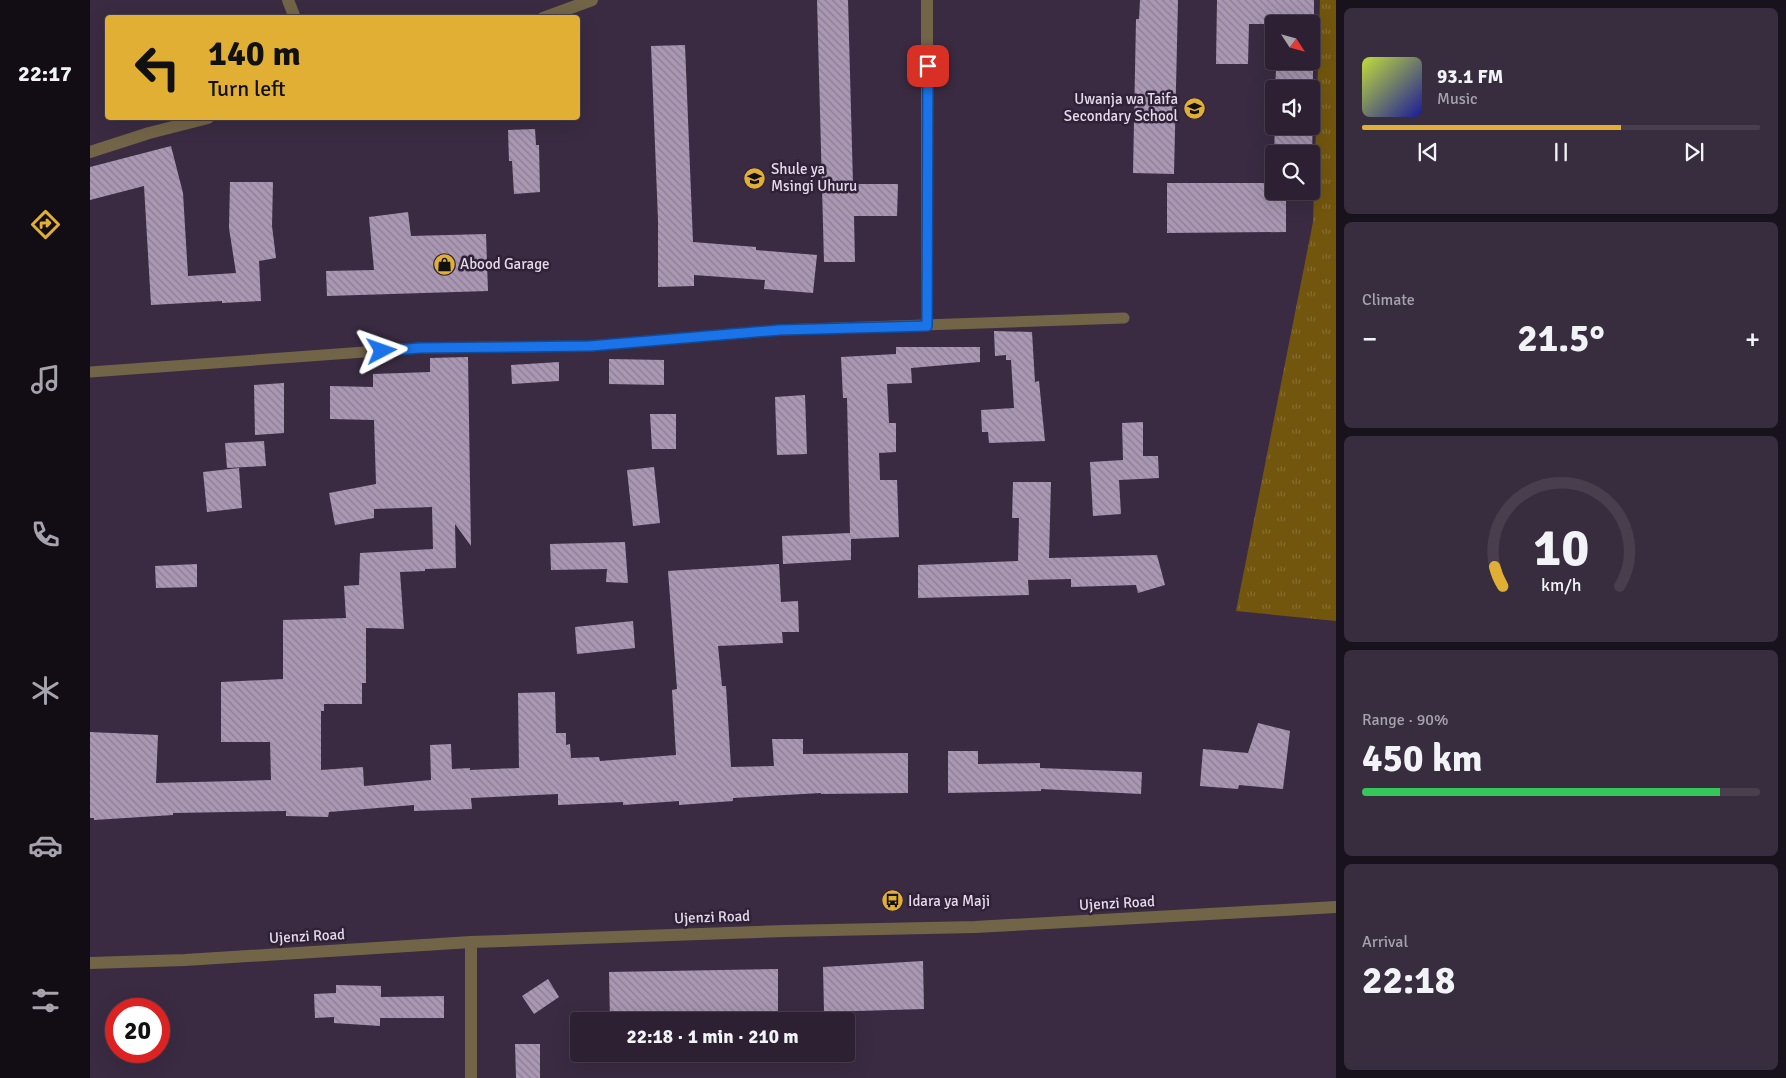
<!DOCTYPE html>
<html lang="en">
<head>
<meta charset="utf-8">
<style>
  :root { --surface:#2c2032; --page:#382d3e; --text:#f1f3f6; --muted:#a6a3ac; --line:#483e4d; --accent:#e1af34 }
  body { margin:0; font-family:Signika,sans-serif; background:var(--page); color:var(--text); height:100vh; display:flex; flex-direction:column; font-size:19px; white-space:nowrap }
  * { box-sizing:border-box; margin:0 }
  p { font-size:16px; color:var(--muted) }
  .icon { flex:none; width:28px; height:28px; fill:none; stroke:currentColor; stroke-width:2; stroke-linecap:round; stroke-linejoin:round }
  .map { position:relative; flex:1; overflow:hidden }
  .details { display:flex; flex-direction:column; gap:8px; padding:8px; background:#18121c; width:450px }
  .details>* { flex:none }
  .guide { position:absolute; left:15px; top:15px; width:475px; height:105px; border-radius:5px; box-shadow:0 5px 20px #0002,0 0 0 1px var(--line); background:#e1af34; color:#111; overflow:hidden }
  .needle { width:32px; rotate:126deg }
  .fabs { position:absolute; left:1175px; top:15px; display:grid; gap:10px }
  .fabs a { display:grid; place-items:center; width:55px; height:55px; border-radius:5px; background:var(--surface); box-shadow:0 5px 20px #0002,0 0 0 1px var(--line); font-size:25px }
  .speed { position:absolute; left:15px; top:998px; display:flex; gap:10px; font-size:25px; font-weight:700; text-align:center }
  .speed>* { display:grid; place-content:center; width:65px; height:65px; border-radius:50%; background:var(--surface); box-shadow:0 5px 20px #0002,0 0 0 1px var(--line); line-height:1 }
  .speed .limit { border:8px solid #d22; background:#fff; color:#111 }
  .pin { position:absolute; display:grid; place-items:center; width:42px; height:42px; color:#fff; margin:-21px; border-radius:10px; box-shadow:0 2px 8px #0006 }
  .me { position:absolute; width:55px; margin:-28px; rotate:86deg; stroke-linejoin:round; filter:drop-shadow(0 0 4px #0008) }
  .turn { display:flex; align-items:center; gap:18px; height:105px; padding:0 20px; font-size:22px }
  .turn .icon { width:65px; height:65px; stroke-width:2.5 }
  .turn b { display:block; font-size:35px; line-height:42px }
  .big { font-size:38px; font-weight:700; line-height:1.1 }
  .details .widget { flex:1; display:flex; flex-direction:column; justify-content:center; gap:8px; min-width:0; padding:0 18px; border-radius:8px; background:var(--page) }
  .details .dial { align-items:center; gap:0 }
  .dial svg { height:130px; overflow:visible; fill:none; stroke:var(--line); stroke-width:7; stroke-linecap:round; text-anchor:middle }
  .dial text { fill:var(--text); stroke:none }
  .song { display:flex; align-items:center; gap:15px }
  .cover { width:60px; height:60px; border-radius:8px; background:linear-gradient(135deg,hsl(70 70% 55%),hsl(240 70% 35%)) }
  .played { height:5px; border-radius:2px; background:linear-gradient(90deg,var(--accent) 65%,var(--line) 65%) }
  .keys { display:flex; justify-content:space-around; direction:ltr }
  .heat { display:flex; justify-content:space-between; align-items:center; font-size:28px; direction:ltr }
  .charge { height:8px; border-radius:4px; background:linear-gradient(90deg,#34c759 90%,var(--line) 0) }
  .trip { position:absolute; left:480px; top:1012px; width:285px; height:50px; border-radius:5px; background:var(--surface); box-shadow:0 5px 20px #0002,0 0 0 1px var(--line); font-weight:700; line-height:50px; text-align:center }
  main { display:flex; flex:1; min-height:0 }
  .tab-bar { display:flex; flex-direction:column; width:90px; justify-content:space-around; align-items:center; background:#120d14; color:var(--muted) }
  .tab-bar .icon { width:35px; height:35px }
  .tab-bar .active { color:var(--accent) }
  .tab-bar b { font-size:22px; color:var(--text) }
  .map>svg:first-child { display:block }
  .grass { fill:url(#grass-tufts) }
  .building { fill:url(#building-back-hatch) }
  .lines { fill:none; stroke-linecap:round; stroke-linejoin:round }
  .service { stroke:#726447; stroke-width:11 }
  .minor { stroke:#726447; stroke-width:12 }
  .tertiary { stroke:#726447; stroke-width:12 }
  .route-casing { stroke:#114b97; stroke-width:12 }
  .route { stroke:#1a73e8; stroke-width:9 }
  .labels { text-anchor:middle; dominant-baseline:central; stroke-width:5; stroke-linejoin:round; paint-order:stroke }
  .poi-label { font-size:15px; fill:#e4dae9; stroke:#302138; text-anchor:start }
  .street-label { font-size:15px; fill:#e4dae9; stroke:#302138 }
</style>
</head>
<body>
<main>
<nav class="tab-bar">
<b>22:17</b>
<svg class="icon active" aria-label="directions" viewBox="0 0 24 24"><path d="M12 3l9 9-9 9-9-9zM9 14v-3h6M13 9l2 2-2 2"/></svg>
<svg class="icon" aria-label="music" viewBox="0 0 24 24"><path d="M9 18V5l10-2v13"/><circle cx="6" cy="18" r="3"/><circle cx="16" cy="16" r="3"/></svg>
<svg class="icon" aria-label="phone" viewBox="0 0 24 24"><path d="M5 4h4l2 5-3 2q2 4 5 5l2-3 5 2v4C11 20 4 13 5 4z"/></svg>
<svg class="icon" aria-label="climate" viewBox="0 0 24 24"><path d="M12 3v18M4 7l16 10M4 17L20 7"/></svg>
<svg class="icon" aria-label="car" viewBox="0 0 24 24"><path d="M5 17H2v-5l4-1 3-4h7l3 4 3 1v5h-3M9 17h6M6 11h13"/><circle cx="7" cy="17" r="2"/><circle cx="17" cy="17" r="2"/></svg>
<svg class="icon" aria-label="filters" viewBox="0 0 24 24"><path d="M4 7h16M4 17h16"/><circle cx="9" cy="7" r="2"/><circle cx="15" cy="17" r="2"/></svg>
</nav>
<div class="map">
<svg width="1246" height="1078" viewBox="0 0 1246 1078">
  <defs>
    <pattern id="grass-tufts" width="24" height="20" patternUnits="userSpaceOnUse" patternTransform="scale(1.25)"><rect width="24" height="20" fill="#72560e"/><path d="M3 7l-1-3M5 7V3M7 7l1-3M15 17l-1-3M17 17v-4M19 17l1-3" fill="none" stroke="#866e31"/></pattern>
    <pattern id="building-back-hatch" width="6" height="6" patternUnits="userSpaceOnUse" patternTransform="scale(1.25)"><rect width="6" height="6" fill="#a997b3"/><path d="M-1 5l2 2M0 0l6 6M5-1l2 2" fill="none" stroke="#8b7d92"/></pattern>
  </defs>
  <rect width="100%" height="100%" fill="#3a2b42"/>
  <!-- grass -->
  <polygon class="grass" points="1230,0 1246,0 1246,621 1146,611 1223,222"/>
  <!-- building -->
  <g class="building">
    <polygon points="727,0 758,0 763,184 808,184 807,216 764,216 765,262 734,262"/>
    <polygon points="1050,0 1088,0 1084,174 1043,173 1046,19 1049,19"/>
    <polygon points="1127,0 1224,0 1224,24 1159,24 1158,64 1126,64"/>
    <polygon points="595,45 603,242 666,247 666,250 727,255 723,293 674,289 675,280 604,275 604,286 568,287 568,220 561,46"/>
    <polygon points="1186,70 1223,71 1222,177 1221,154 1184,154 1185,126 1221,126 1221,89 1185,89"/>
    <polygon points="445,129 446,145 449,145 450,192 424,194 422,161 419,161 418,130"/>
    <polygon points="81,146 93,193 98,276 146,273 139,228 140,182 183,182 182,226 186,258 169,261 171,301 132,303 132,301 61,305 54,186 0,200 0,167"/>
    <polygon points="1077,183 1184,183 1184,191 1196,191 1196,232 1077,233"/>
    <polygon points="318,212 321,236 396,234 398,291 237,296 236,271 284,270 279,217"/>
    <polygon points="904,331 942,332 945,382 949,381 955,441 899,443 898,432 892,432 891,410 924,408 921,360 916,360 916,355 905,356"/>
    <polygon points="806,347 890,347 890,362 821,368 822,383 797,384 799,423 806,423 806,452 789,453 790,480 807,480 809,537 761,539 761,560 693,564 692,536 760,533 757,398 753,398 751,357 806,354"/>
    <polygon points="378,357 381,546 365,524 366,568 335,569 335,571 310,572 314,629 276,628 276,683 272,683 272,704 234,704 234,711 231,711 231,770 273,767 274,786 341,780 340,745 361,744 362,769 380,768 380,770 429,768 428,693 465,692 466,733 476,733 476,745 480,744 481,758 509,757 510,761 586,755 582,690 587,689 578,571 689,564 691,602 708,601 709,632 692,632 693,643 628,646 632,686 636,686 641,767 684,766 682,739 713,739 713,754 818,753 818,793 731,794 731,793 643,798 643,801 589,805 589,801 533,805 533,802 468,805 468,794 381,798 382,809 324,811 324,805 239,812 238,817 196,816 196,811 83,813 83,815 4,820 4,818 0,818 0,732 68,735 66,783 181,780 180,742 131,742 131,682 193,679 193,620 256,618 254,586 269,585 270,553 343,549 342,507 284,509 284,518 245,525 239,493 286,484 284,420 240,419 240,386 283,387 283,374 340,372 340,358"/>
    <polygon points="519,359 574,360 574,385 519,384"/>
    <polygon points="469,362 469,381 422,384 421,365"/>
    <polygon points="194,383 194,433 165,435 164,385"/>
    <polygon points="715,395 717,454 687,455 685,397"/>
    <polygon points="560,414 586,414 586,449 562,449"/>
    <polygon points="1053,422 1053,456 1068,456 1069,478 1029,480 1031,514 1003,516 1000,462 1033,460 1032,423"/>
    <polygon points="174,441 176,466 137,468 135,443"/>
    <polygon points="564,467 570,523 543,526 537,470"/>
    <polygon points="149,468 152,508 117,512 113,472"/>
    <polygon points="923,482 961,482 959,558 1067,555 1075,585 1048,593 1046,585 981,587 981,579 938,580 939,595 828,598 828,565 928,561 929,518 922,518"/>
    <polygon points="535,542 538,583 516,582 517,569 461,570 460,544"/>
    <polygon points="107,564 107,587 66,588 65,566"/>
    <polygon points="543,621 545,648 487,654 485,627"/>
    <polygon points="1168,723 1200,731 1193,789 1149,785 1148,789 1110,786 1113,749 1158,753"/>
    <polygon points="858,751 888,751 888,764 950,763 950,768 1052,772 1051,794 951,789 951,791 858,793"/>
    <polygon points="833,961 834,1009 734,1012 733,967"/>
    <polygon points="688,969 688,1017 520,1020 519,972"/>
    <polygon points="458,979 469,997 444,1014 432,996"/>
    <polygon points="246,985 291,986 291,997 354,996 354,1018 290,1018 290,1026 244,1023 244,1017 225,1018 224,994 246,993"/>
    <polygon points="425,1044 450,1044 450,1078 426,1078"/>
  </g>
  <g class="lines">
    <!-- service -->
    <polyline class="service" points="0,372 330,348 500,346 689,330 1034,318"/>
    <!-- minor -->
    <g class="minor">
      <polyline points="198,0 205,18"/>
      <polyline points="453,18 502,0"/>
      <polyline points="0,152 59,133 118,118"/>
      <polyline points="837,325 837,0"/>
      <polyline points="381,942 381,1078"/>
    </g>
    <!-- tertiary -->
    <polyline class="tertiary" points="0,963 95,960 381,942 694,931 885,927 1246,907"/>
  </g>
  <g class="lines">
    <defs>
      <polyline id="route" points="292,351 330,348 500,346 690,330 837,326 838,66"/>
    </defs>
    <!-- route casing -->
    <use href="#route" class="route-casing"/>
    <!-- route -->
    <use href="#route" class="route"/>
  </g>
  <!-- icons -->
  <defs>
    <symbol id="school-disc" viewBox="-11 -11 22 22"><circle r="9.5" fill="#e1af34" stroke="#302138"/><path d="M0-5L7-2L0 1L-7-2ZM-4 1L0 2.5L4 1V4Q0 6-4 4Z" fill="#111"/></symbol>
    <symbol id="shop-disc" viewBox="-11 -11 22 22"><circle r="9.5" fill="#e1af34" stroke="#302138"/><path d="M-5-2.5h2.3a2.7 3.5 0 0 1 5.4 0H5L5.5 6h-11ZM-1.5-2.5h3a1.5 2.3 0 0 0-3 0Z" fill="#111"/></symbol>
    <symbol id="bus-disc" viewBox="-11 -11 22 22"><circle r="9.5" fill="#e1af34" stroke="#302138"/><path d="M-5-6H5V4H4V6H2V4H-2V6H-4V4H-5ZM-3.5-4V0h7V-4ZM-3.5 1.2v1.5H-2V1.2ZM2 1.2v1.5H3.5V1.2Z" fill="#111"/></symbol>
  </defs>
  <g fill-rule="evenodd">
    <use href="#school-disc" x="1092" y="96" width="25" height="25"/>
    <use href="#school-disc" x="652" y="166" width="25" height="25"/>
    <use href="#shop-disc" x="342" y="252" width="25" height="25"/>
    <use href="#bus-disc" x="790" y="888" width="25" height="25"/>
  </g>
  <g class="labels">
    <!-- poi labels -->
    <g class="poi-label">
      <text x="1088" y="99" text-anchor="end">Uwanja wa Taifa<tspan x="1088" dy="17">Secondary School</tspan></text>
      <text x="681" y="169">Shule ya<tspan x="681" dy="17">Msingi Uhuru</tspan></text>
      <text x="370" y="264">Abood Garage</text>
      <text x="818" y="901">Idara ya Maji</text>
    </g>
    <!-- street labels -->
    <g class="street-label">
      <text transform="translate(1027 903) rotate(-3)">Ujenzi Road</text>
      <text transform="translate(622 917) rotate(-2)">Ujenzi Road</text>
      <text transform="translate(217 936) rotate(-3)">Ujenzi Road</text>
    </g>
  </g>
</svg>
<div class="fabs">
<a><svg class="needle" viewBox="-14 -14 28 28"><path d="M0-13l5 13h-10z" fill="#e53935"/><path d="M0 13l5-13h-10z" fill="#a6a3ac"/></svg></a>
<a><svg class="icon" aria-label="sound" viewBox="0 0 24 24"><path d="M4 9h4l5-4v14l-5-4H4zM17 9q2 3 0 6"/></svg></a>
<a><svg class="icon" aria-label="search" viewBox="0 0 24 24"><circle cx="10" cy="10" r="6"/><path d="M15 15l6 6"/></svg></a>
</div>
<div class="speed"><div class="limit">20</div></div>
<div class="pin" style="left:838px;top:66px;background:#d93025"><svg class="icon" aria-label="arrive" viewBox="0 0 24 24"><path d="M6 21V4h12l-3 4 3 4H6"/></svg></div>
<svg class="me" style="left:292px;top:351px" viewBox="-20 -20 40 40"><path d="M0-17L14 15 0 8-14 15z" fill="#1a73e8" stroke="#fff" stroke-width="4"/></svg>
<div class="trip">22:18 · 1 min · 210 m</div>
<div class="guide">
<div class="turn"><svg class="icon" aria-label="left" viewBox="0 0 24 24"><path d="M17 20v-9H6M10 6l-5 5 5 5"/></svg><div><b>140 m</b>Turn left</div></div>
</div>
</div>
<section class="details">
<div class="widget">
<div class="song"><i class="cover"></i><div><b>93.1 FM</b><p>Music</p></div></div>
<div class="played"></div>
<div class="keys"><svg class="icon" aria-label="previous" viewBox="0 0 24 24"><path d="M18 5L8 12l10 7zM5 5v14"/></svg><svg class="icon" aria-label="pause" viewBox="0 0 24 24"><path d="M8 5v14M16 5v14"/></svg><svg class="icon" aria-label="next" viewBox="0 0 24 24"><path d="M6 5l10 7-10 7zM19 5v14"/></svg></div>
</div>
<div class="widget"><p>Climate</p>
<div class="heat"><a>−</a><b class="big">21.5°</b><a>+</a></div>
</div>
<div class="widget dial"><svg viewBox="0 0 100 80">
<path d="M14 69A42 42 0 1 1 86 69"/>
<path d="M14 69A42 42 0 0 1 9 57" stroke="#e1af34"/>
<text x="50" y="56" font-size="32" font-weight="700">10</text>
<text x="50" y="72" font-size="11">km/h</text>
</svg></div>
<div class="widget"><p>Range · 90%</p><b class="big">450 km</b><div class="charge"></div></div>
<div class="widget"><p>Arrival</p><b class="big">22:18</b></div>
</section>
</main>
</body>
</html>
